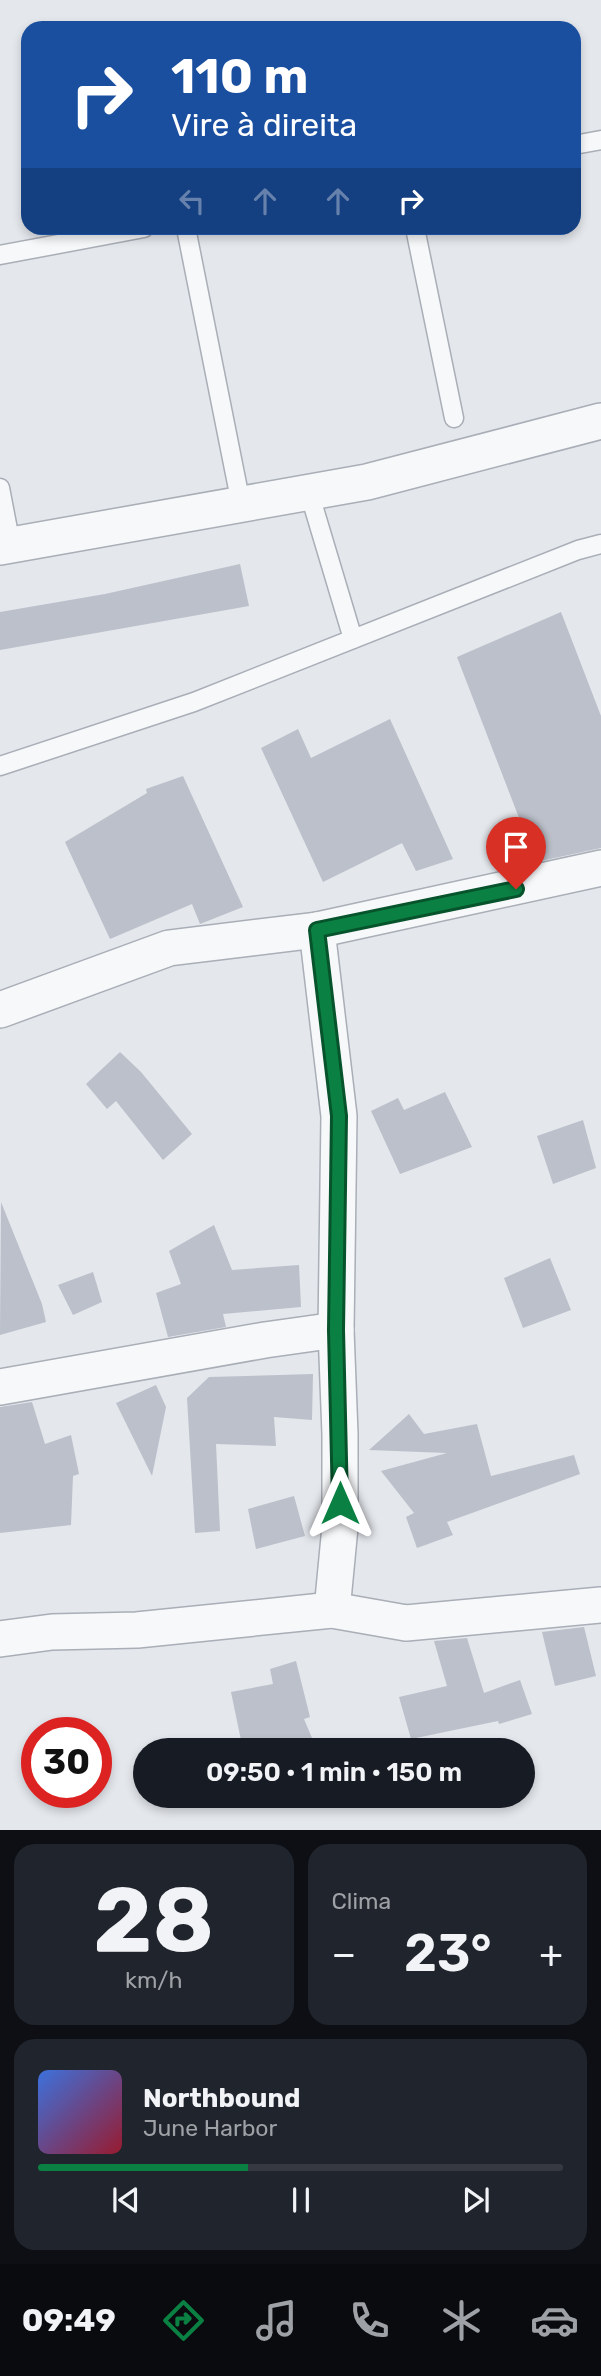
<!DOCTYPE html>
<html lang="pt">
<head>
<meta charset="utf-8">
<style>
  :root { --surface:#171b24; --page:#20242c; --text:#f1f3f6; --muted:#9ea1a6; --line:#363941; --accent:#0b8043 }
  body { margin:0; font-family:Rubik,sans-serif; background:var(--page); color:var(--text); height:100vh; display:flex; flex-direction:column; font-size:26px; white-space:nowrap }
  * { box-sizing:border-box; margin:0 }
  p { font-size:23px; color:var(--muted) }
  .icon { flex:none; width:38px; height:38px; fill:none; stroke:currentColor; stroke-width:2; stroke-linecap:round; stroke-linejoin:round }
  .map { position:relative; height:1830px; overflow:hidden }
  .sheet { display:flex; flex-direction:column; gap:14px; padding:14px; background:#0d0f14; flex:1 }
  .sheet>* { flex:none }
  .top-card { position:absolute; left:21px; top:21px; width:560px; height:214px; border-radius:21px; box-shadow:0 4px 10px #0003; background:#1a4fa0; color:#fff; overflow:hidden }
  .speed { position:absolute; left:21px; top:1717px; display:flex; gap:14px; font-size:35px; font-weight:700; text-align:center }
  .speed>* { display:grid; place-content:center; width:91px; height:91px; border-radius:50%; background:var(--surface); box-shadow:0 4px 10px #0003; line-height:1 }
  .speed .limit { border:10px solid #d22; background:#fff; color:#111 }
  .pin { position:absolute; display:grid; place-items:center; width:60px; height:60px; color:#fff; margin:-72px -30px; border-radius:50% 50% 50% 0; rotate:-45deg; box-shadow:0 0 7px #0007 }
  .pin .icon { rotate:45deg }
  .me { position:absolute; width:77px; margin:-38px; rotate:0deg; stroke-linejoin:round; filter:drop-shadow(0 0 5px #0008) }
  .turn { display:flex; align-items:center; gap:24px; height:147px; padding:0 35px; font-size:32px }
  .turn .icon { width:91px; height:91px; stroke-width:2.5 }
  .turn b { display:block; font-size:49px; line-height:60px }
  .lanes { display:flex; align-items:center; height:66px; padding:0 35px; background:#0003; justify-content:center; gap:35px; direction:ltr }
  .lanes .off { opacity:.35 }
  .big { font-size:52px; font-weight:600; line-height:1.1 }
  .sheet .widget { flex:1; display:flex; flex-direction:column; justify-content:center; gap:10px; min-width:0; padding:0 24px; border-radius:21px; background:var(--page) }
  .sheet .dial { align-items:center; gap:0 }
  .dial b { font-size:91px; line-height:1 }
  .song { display:flex; align-items:center; gap:21px }
  .cover { width:84px; height:84px; border-radius:10px; background:linear-gradient(135deg,hsl(220 70% 55%),hsl(350 70% 35%)) }
  .played { height:7px; border-radius:4px; background:linear-gradient(90deg,var(--accent) 40%,var(--line) 40%) }
  .keys { display:flex; justify-content:space-around; direction:ltr }
  .heat { display:flex; justify-content:space-between; align-items:center; font-size:38px; direction:ltr }
  .sheet .tiles { flex:1; display:grid; gap:14px; grid-template-columns:1fr 1fr }
  .widget:last-child { grid-column:span 2 }
  .trip { position:absolute; left:133px; top:1738px; width:402px; height:70px; border-radius:35px; background:var(--surface); box-shadow:0 4px 10px #0003; font-weight:600; line-height:70px; text-align:center }
  .tab-bar { display:flex; height:112px; justify-content:space-around; align-items:center; background:#090b0e; color:var(--muted) }
  .tab-bar .icon { width:49px; height:49px }
  .tab-bar .active { color:var(--accent) }
  .tab-bar b { font-size:32px; color:var(--text) }
  .map>svg:first-child { display:block }
  .building { fill:#bbc0ca }
  .lines { fill:none; stroke-linecap:round; stroke-linejoin:round }
  .lane-casing { stroke:#a9aeb7; stroke-width:21 }
  .street-casing { stroke:#a9aeb7; stroke-width:38 }
  .lane { stroke:#f7f8fa; stroke-width:18 }
  .street { stroke:#f7f8fa; stroke-width:35 }
  .route-casing { stroke:#07532c; stroke-width:18 }
  .route { stroke:#0b8043; stroke-width:12 }
</style>
</head>
<body>
<div class="map">
<svg width="601" height="1830" viewBox="0 0 601 1830">
  <rect width="100%" height="100%" fill="#e4e7ec"/>
  <!-- building -->
  <g class="building">
    <polygon points="240,564 249,606 0,650 0,612 105,594"/>
    <polygon points="561,612 601,716 601,848 536,862 457,657"/>
    <polygon points="390,719 453,859 416,871 402,843 323,882 261,748 298,729 311,758"/>
    <polygon points="183,776 243,907 200,924 192,904 110,939 65,842 147,793 146,789"/>
    <polygon points="120,1052 141,1072 192,1134 163,1160 116,1101 107,1109 86,1084"/>
    <polygon points="445,1092 472,1147 400,1174 371,1111 398,1098 404,1110"/>
    <polygon points="583,1120 596,1168 553,1184 537,1136"/>
    <polygon points="1,1202 42,1304 46,1322 0,1335"/>
    <polygon points="214,1225 232,1270 299,1265 301,1307 223,1314 226,1327 168,1337 156,1293 181,1284 169,1251"/>
    <polygon points="550,1258 571,1310 523,1328 504,1278"/>
    <polygon points="93,1272 102,1302 73,1315 58,1285"/>
    <polygon points="313,1374 312,1420 274,1417 276,1446 216,1444 220,1531 195,1533 187,1398 209,1377"/>
    <polygon points="156,1385 166,1407 152,1476 116,1403"/>
    <polygon points="32,1402 45,1444 71,1435 79,1474 73,1476 71,1525 0,1533 0,1407"/>
    <polygon points="409,1414 424,1434 477,1424 491,1476 574,1455 580,1474 447,1522 453,1535 417,1548 406,1517 414,1513 381,1471 447,1453 369,1450"/>
    <polygon points="294,1496 305,1536 256,1549 248,1509"/>
    <polygon points="584,1627 596,1676 555,1686 542,1632"/>
    <polygon points="467,1638 484,1693 520,1680 532,1714 499,1724 498,1721 411,1739 399,1697 447,1686 434,1641"/>
    <polygon points="296,1661 310,1717 304,1719 317,1750 243,1750 231,1692 273,1684 270,1669"/>
  </g>
  <g class="lines">
    <defs>
      <g id="lane">
        <polyline points="574,145 601,140"/>
        <polyline points="186,228 241,504"/>
        <polyline points="415,228 454,418"/>
        <polyline points="0,255 144,228"/>
        <polyline points="0,488 11,545"/>
        <polyline points="309,492 353,639"/>
        <polyline points="0,766 194,702 578,550 601,544"/>
      </g>
      <g id="street">
        <polyline points="0,547 367,482 601,421"/>
        <polyline points="317,930 339,1116 336,1330 340,1434 340,1527 332,1610"/>
        <polyline points="0,1010 169,948 317,930 601,868"/>
        <polyline points="0,1387 265,1340 336,1330"/>
        <polyline points="0,1639 52,1632 137,1630 332,1610 406,1623 601,1605"/>
      </g>
    </defs>
    <!-- lane casing -->
    <use href="#lane" class="lane-casing"/>
    <!-- street casing -->
    <use href="#street" class="street-casing"/>
    <!-- lane -->
    <use href="#lane" class="lane"/>
    <!-- street -->
    <use href="#street" class="street"/>
  </g>
  <g class="lines">
    <defs>
      <polyline id="route" points="340,1503 336,1330 339,1116 317,930 516,889"/>
    </defs>
    <!-- route casing -->
    <use href="#route" class="route-casing"/>
    <!-- route -->
    <use href="#route" class="route"/>
  </g>
</svg>
<div class="speed"><div class="limit">30</div></div>
<div class="pin" style="left:516px;top:889px;background:#d93025"><svg class="icon" aria-label="arrive" viewBox="0 0 24 24"><path d="M6 21V4h12l-3 4 3 4H6"/></svg></div>
<svg class="me" style="left:340px;top:1503px" viewBox="-20 -20 40 40"><path d="M0-17L14 15 0 8-14 15z" fill="#0b8043" stroke="#fff" stroke-width="4"/></svg>
<div class="trip">09:50 · 1 min · 150 m</div>
<div class="top-card">
<div class="turn"><svg class="icon" aria-label="right" viewBox="0 0 24 24"><path d="M7 20v-9h11M14 6l5 5-5 5"/></svg><div><b>110 m</b>Vire à direita</div></div>
<div class="lanes"><svg class="icon off" aria-label="left" viewBox="0 0 24 24"><path d="M17 20v-9H6M10 6l-5 5 5 5"/></svg><svg class="icon off" aria-label="ahead" viewBox="0 0 24 24"><path d="M12 20V5M6 11l6-6 6 6"/></svg><svg class="icon off" aria-label="ahead" viewBox="0 0 24 24"><path d="M12 20V5M6 11l6-6 6 6"/></svg><svg class="icon" aria-label="right" viewBox="0 0 24 24"><path d="M7 20v-9h11M14 6l5 5-5 5"/></svg></div>
</div>
</div>
<section class="sheet">
<div class="tiles">
<div class="widget dial"><b>28</b><p>km/h</p></div>
<div class="widget"><p>Clima</p>
<div class="heat"><a>−</a><b class="big">23°</b><a>+</a></div>
</div>
<div class="widget">
<div class="song"><i class="cover"></i><div><b>Northbound</b><p>June Harbor</p></div></div>
<div class="played"></div>
<div class="keys"><svg class="icon" aria-label="previous" viewBox="0 0 24 24"><path d="M18 5L8 12l10 7zM5 5v14"/></svg><svg class="icon" aria-label="pause" viewBox="0 0 24 24"><path d="M8 5v14M16 5v14"/></svg><svg class="icon" aria-label="next" viewBox="0 0 24 24"><path d="M6 5l10 7-10 7zM19 5v14"/></svg></div>
</div>
</div>
</section>
<nav class="tab-bar">
<b>09:49</b>
<svg class="icon active" aria-label="directions" viewBox="0 0 24 24"><path d="M12 3l9 9-9 9-9-9zM9 14v-3h6M13 9l2 2-2 2"/></svg>
<svg class="icon" aria-label="music" viewBox="0 0 24 24"><path d="M9 18V5l10-2v13"/><circle cx="6" cy="18" r="3"/><circle cx="16" cy="16" r="3"/></svg>
<svg class="icon" aria-label="phone" viewBox="0 0 24 24"><path d="M5 4h4l2 5-3 2q2 4 5 5l2-3 5 2v4C11 20 4 13 5 4z"/></svg>
<svg class="icon" aria-label="climate" viewBox="0 0 24 24"><path d="M12 3v18M4 7l16 10M4 17L20 7"/></svg>
<svg class="icon" aria-label="car" viewBox="0 0 24 24"><path d="M5 17H2v-5l4-1 3-4h7l3 4 3 1v5h-3M9 17h6M6 11h13"/><circle cx="7" cy="17" r="2"/><circle cx="17" cy="17" r="2"/></svg>
</nav>
</body>
</html>
